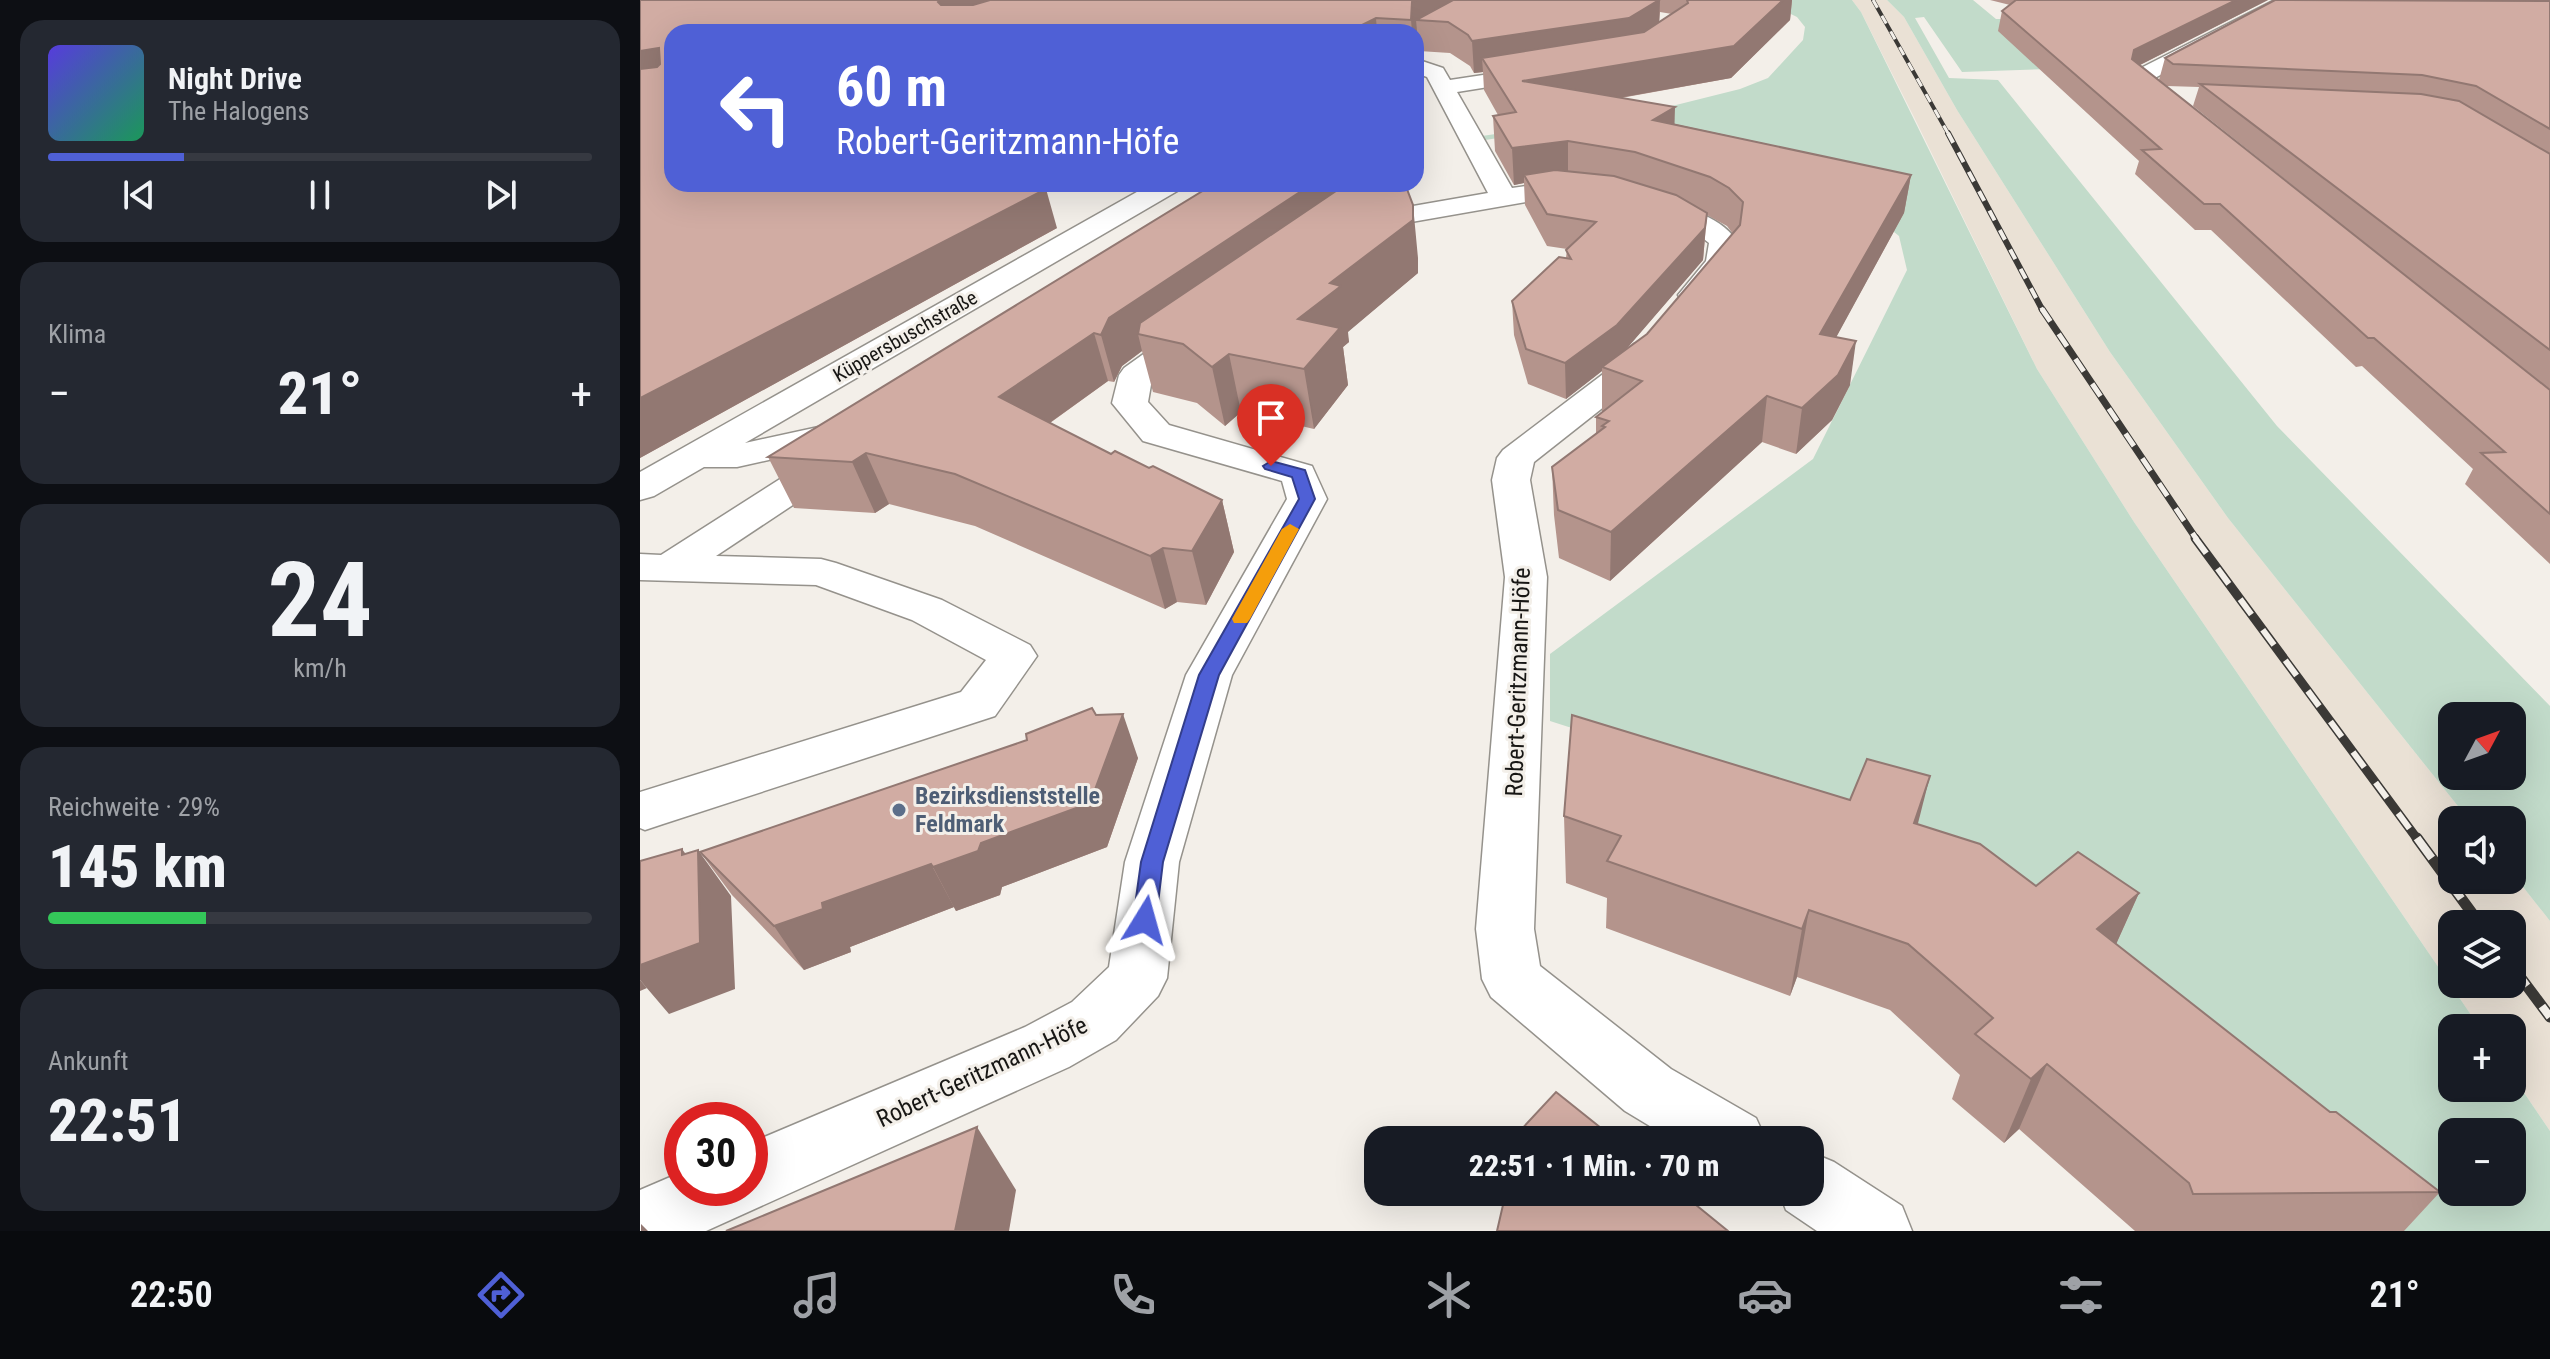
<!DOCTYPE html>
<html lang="de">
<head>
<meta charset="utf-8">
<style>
  :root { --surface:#171b24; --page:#242831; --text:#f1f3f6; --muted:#9ea1a6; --line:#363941; --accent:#4f60d6 }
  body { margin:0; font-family:"Roboto Condensed",sans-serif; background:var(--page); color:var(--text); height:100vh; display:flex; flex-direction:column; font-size:30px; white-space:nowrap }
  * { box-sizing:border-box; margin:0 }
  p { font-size:26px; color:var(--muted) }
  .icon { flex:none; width:44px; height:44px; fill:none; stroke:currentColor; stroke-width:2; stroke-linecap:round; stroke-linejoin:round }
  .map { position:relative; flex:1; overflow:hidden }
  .drawer { display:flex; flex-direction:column; gap:20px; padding:20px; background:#0d0f14; width:640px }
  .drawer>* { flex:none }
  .top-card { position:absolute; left:24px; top:24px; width:760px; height:168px; border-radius:24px; box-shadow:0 8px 32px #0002; background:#4f60d6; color:#fff; overflow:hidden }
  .needle { width:52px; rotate:49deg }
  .fabs { position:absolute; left:1798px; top:702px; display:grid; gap:16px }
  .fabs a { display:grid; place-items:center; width:88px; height:88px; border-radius:16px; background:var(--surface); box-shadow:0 8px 32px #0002; font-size:40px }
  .speed { position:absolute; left:24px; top:1102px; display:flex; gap:16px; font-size:40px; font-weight:700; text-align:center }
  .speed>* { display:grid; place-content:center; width:104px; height:104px; border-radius:50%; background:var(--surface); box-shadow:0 8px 32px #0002; line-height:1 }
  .speed .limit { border:12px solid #d22; background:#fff; color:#111 }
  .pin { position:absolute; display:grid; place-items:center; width:68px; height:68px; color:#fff; margin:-82px -34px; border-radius:50% 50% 50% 0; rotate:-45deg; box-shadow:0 0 8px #0007 }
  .pin .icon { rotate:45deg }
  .me { position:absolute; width:88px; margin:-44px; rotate:8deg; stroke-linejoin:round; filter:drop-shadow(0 0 6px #0008) }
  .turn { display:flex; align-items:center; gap:28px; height:168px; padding:0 40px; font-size:36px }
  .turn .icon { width:104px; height:104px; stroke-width:2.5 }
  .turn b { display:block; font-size:56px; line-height:68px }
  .big { font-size:60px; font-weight:800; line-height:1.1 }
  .drawer .widget { flex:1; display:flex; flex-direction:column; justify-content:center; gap:12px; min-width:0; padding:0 28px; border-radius:24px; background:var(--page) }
  .drawer .dial { align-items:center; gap:0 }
  .dial b { font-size:104px; line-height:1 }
  .song { display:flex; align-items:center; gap:24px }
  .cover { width:96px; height:96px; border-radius:12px; background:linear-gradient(135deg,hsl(250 70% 55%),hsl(150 70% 35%)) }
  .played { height:8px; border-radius:4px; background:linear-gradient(90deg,var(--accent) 25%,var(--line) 25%) }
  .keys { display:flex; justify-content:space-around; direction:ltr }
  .heat { display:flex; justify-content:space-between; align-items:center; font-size:44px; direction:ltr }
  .charge { height:12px; border-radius:6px; background:linear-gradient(90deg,#34c759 29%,var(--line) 0) }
  .trip { position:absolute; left:724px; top:1126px; width:460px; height:80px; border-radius:24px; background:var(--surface); box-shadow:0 8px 32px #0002; font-weight:800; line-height:80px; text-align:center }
  .dock { display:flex; height:128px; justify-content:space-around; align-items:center; background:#090b0e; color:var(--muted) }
  .dock .icon { width:56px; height:56px }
  .dock .selected { color:var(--accent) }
  .dock b { font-size:36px; color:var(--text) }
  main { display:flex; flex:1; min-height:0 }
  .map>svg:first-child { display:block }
  .built { fill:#eae1d5; fill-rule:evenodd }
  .green { fill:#c2dbca; fill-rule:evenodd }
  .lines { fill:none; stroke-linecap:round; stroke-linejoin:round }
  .minor-casing { stroke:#95928c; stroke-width:3 }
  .minor { fill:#fff; fill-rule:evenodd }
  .rail-far4-casing { stroke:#3b3936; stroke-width:4 }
  .rail-far3-casing { stroke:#3b3936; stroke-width:6 }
  .rail-far2-casing { stroke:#3b3936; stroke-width:7 }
  .rail-far1-casing { stroke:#3b3936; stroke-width:9 }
  .rail-casing { stroke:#3b3936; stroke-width:11 }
  .rail-far4 { stroke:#f3efe9; stroke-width:3; stroke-dasharray:9; stroke-linecap:butt }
  .rail-far3 { stroke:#f3efe9; stroke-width:4; stroke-dasharray:11; stroke-linecap:butt }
  .rail-far2 { stroke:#f3efe9; stroke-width:5; stroke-dasharray:15; stroke-linecap:butt }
  .rail-far1 { stroke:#f3efe9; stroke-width:6; stroke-dasharray:19; stroke-linecap:butt }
  .rail { stroke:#f3efe9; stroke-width:8; stroke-dasharray:25; stroke-linecap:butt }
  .wall { fill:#b4948c; fill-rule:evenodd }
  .shaded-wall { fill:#927872 }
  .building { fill:#d1aca3; stroke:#927872; stroke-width:2 }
  .route { fill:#4f60d6; stroke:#333e8b; stroke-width:2 }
  .slow { fill:#f59e0b }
  .service-dot { fill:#5c6f8a; stroke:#f3efe9; stroke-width:3 }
  .labels { text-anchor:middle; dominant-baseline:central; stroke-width:6; stroke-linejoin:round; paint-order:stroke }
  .far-street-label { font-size:20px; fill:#171614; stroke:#f3efe9 }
  .street-label { font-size:24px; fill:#171614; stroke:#f3efe9 }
  .service-label { font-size:24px; font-weight:bold; fill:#4e5e75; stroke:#f3efe9; text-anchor:start }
</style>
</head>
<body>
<main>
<section class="drawer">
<div class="widget">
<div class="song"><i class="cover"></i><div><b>Night Drive</b><p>The Halogens</p></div></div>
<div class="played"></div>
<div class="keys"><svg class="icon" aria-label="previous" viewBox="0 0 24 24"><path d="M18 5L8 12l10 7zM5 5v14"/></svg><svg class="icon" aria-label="pause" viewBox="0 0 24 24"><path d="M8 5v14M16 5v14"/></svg><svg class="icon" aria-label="next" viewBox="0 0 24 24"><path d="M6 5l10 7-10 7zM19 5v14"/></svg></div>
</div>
<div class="widget"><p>Klima</p>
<div class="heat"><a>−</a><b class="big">21°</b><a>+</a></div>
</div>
<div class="widget dial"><b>24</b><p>km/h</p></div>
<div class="widget"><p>Reichweite · 29%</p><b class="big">145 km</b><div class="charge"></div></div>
<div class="widget"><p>Ankunft</p><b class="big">22:51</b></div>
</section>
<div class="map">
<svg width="1910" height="1231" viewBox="0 0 1910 1231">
  <rect width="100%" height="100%" fill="#f3efe9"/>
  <!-- built -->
  <path class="built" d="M1212,0H1247L1264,17L1317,110L1470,352L1588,518L1829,820H1812V880H1872V873L1910,921V1131L1872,1075V1028H1840L1494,522L1397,369L1274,117L1221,12ZM1812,924H1872V984H1812Z"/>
  <!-- green -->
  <g class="green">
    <path d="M1122,0H1212L1221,12L1397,369L1494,522L1840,1028H1812V1088H1872V1075L1910,1131V1231H1731L1334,857L910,721V654L1173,459L1267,270L1259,236L1203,191L970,121L845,140L842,136L1016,110L1100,89L1128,78L1163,40L1165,27L1157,17ZM1812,1132H1872V1192H1812Z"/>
    <path d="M1247,0H1333L1356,19H1381L1468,67L1322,72L1284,17L1275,18L1309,78L1358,80L1637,426L1910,706V921L1872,873V820H1829L1588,518L1470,352L1317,110L1264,17ZM1812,716H1872V776H1812Z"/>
  </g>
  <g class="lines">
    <defs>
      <g id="minor">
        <polygon points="1635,0 1658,0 1513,79 1546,105 1549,110 1546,115 1530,115 1488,78 1491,73"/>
        <path d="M776,59L803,68L810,80L903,66L911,67L914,72L911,77L817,92L872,188C900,184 924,180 951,186L955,192L951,198L942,200L915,197L714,232L704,230L700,224L704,218L848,193L787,77L776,73Z"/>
        <polygon points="511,184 543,184 539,190 105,443 206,421 219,424 224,432 219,440 97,467 64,467 14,496 0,500 0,472"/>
        <path d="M1009,200C1040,207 1078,213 1097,241L1095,263L1064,301L1053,304L1042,301L1038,295L1066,261L1069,243C1051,227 1002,217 996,208L999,202Z"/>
        <polygon points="555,322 566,325 571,332 512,379 508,402 529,425 672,466 687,499 592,675 539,862 527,978 518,996 476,1040 429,1067 66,1231 0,1231 0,1190 42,1172 42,1188 110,1188 110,1143 385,1027 432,1002 469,967 485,862 546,675 647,499 642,481 503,441 472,403 479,375 484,368 544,325"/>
        <polygon points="1006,341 1018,344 1022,351 1003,376 894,462 890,480 907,577 894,929 900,966 1031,1069 1116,1118 1126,1140 1033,1140 985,1111 851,997 842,979 836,929 865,577 852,480 857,458 863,450 979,362 994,344"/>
        <polygon points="197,448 210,451 216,459 210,467 76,556 181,559 196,563 302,600 390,645 397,656 355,716 23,824 5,830 0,828 0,792 321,692 346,660 272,620 176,585 0,580 0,554 21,555 184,451"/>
        <polygon points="1170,1152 1194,1162 1262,1206 1272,1231 1177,1231 1146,1210 1139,1192 1170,1192"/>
      </g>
    </defs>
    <!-- minor casing -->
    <use href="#minor" class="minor-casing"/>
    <!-- minor -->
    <use href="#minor" class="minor"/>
    <defs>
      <polyline id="rail-far4" points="1233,0 1309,135"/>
      <polyline id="rail-far3" points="1308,133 1403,311"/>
      <polyline id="rail-far2" points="1402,309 1557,540"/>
      <polyline id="rail-far1" points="1555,538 1778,840"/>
      <g id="rail">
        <polyline points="1777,838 1840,924"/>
        <polyline points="1872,966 1910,1017"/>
      </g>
    </defs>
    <!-- rail-far4 casing -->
    <use href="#rail-far4" class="rail-far4-casing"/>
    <!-- rail-far3 casing -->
    <use href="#rail-far3" class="rail-far3-casing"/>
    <!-- rail-far2 casing -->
    <use href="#rail-far2" class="rail-far2-casing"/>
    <!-- rail-far1 casing -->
    <use href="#rail-far1" class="rail-far1-casing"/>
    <!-- rail casing -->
    <use href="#rail" class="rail-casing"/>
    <!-- rail-far4 -->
    <use href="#rail-far4" class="rail-far4"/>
    <!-- rail-far3 -->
    <use href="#rail-far3" class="rail-far3"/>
    <!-- rail-far2 -->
    <use href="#rail-far2" class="rail-far2"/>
    <!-- rail-far1 -->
    <use href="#rail-far1" class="rail-far1"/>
    <!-- rail -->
    <use href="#rail" class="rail"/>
  </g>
  <!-- wall -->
  <g class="wall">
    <path d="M0,0H1152L1150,20L1091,78L981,98L1035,124L1271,175L1264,213L1196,337L1210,385L1192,420L1156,454L1122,442L970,581L919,558L914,515L912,467L956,434V417L962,412V371L926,399L888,384L874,335L872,301L926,258L927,249L907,246L885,205L884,183L874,185L855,151L853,116L858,115L844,90L843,72L834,73L830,66L810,53L779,51L777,31L775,32H32V184L417,228L0,458ZM1020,12L1032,14L1019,22ZM1067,215L1087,226L1093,234L1007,334L985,350L1063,260Z"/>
    <polygon points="1350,0 1628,0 1500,65 1687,213 1553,106 1559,87 1527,86 1519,80 1525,58 1635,0 1910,0 1910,564 1825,484 1833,469 1722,366 1716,367 1571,230 1555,230 1495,174 1499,161 1358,31 1362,11 1370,5"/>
    <polygon points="574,184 778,258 778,273 707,332 709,342 703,347 708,385 674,429 601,412 585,426 557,403 513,392 502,351 482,366 474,382 468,381 410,423 471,454 509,468 582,500 594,552 566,605 537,602 525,609 335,526 249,504 235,513 154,508 128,457"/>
    <polygon points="456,715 498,758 467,847 362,887 360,895 316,911 314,907 210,947 211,952 164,970 92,895 60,852 387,740"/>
    <polygon points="924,816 1278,824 1396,886 1499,893 1476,944 1690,1112 1800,1192 1764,1231 1495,1231 1379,1129 1364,1143 1312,1099 1320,1075 1250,1010 1157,977 1150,996 966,928 967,898 926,883"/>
  </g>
  <!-- shaded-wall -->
  <g class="shaded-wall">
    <polygon points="300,0 396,0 307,32 298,2"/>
    <polygon points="777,0 833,0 776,20 777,31 772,32 771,20 772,2"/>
    <polygon points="1020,0 1019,29 850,71 842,58 843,72 834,73 832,41"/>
    <polygon points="1143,0 1152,0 1150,20 1091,78 883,115 882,81"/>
    <polygon points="1596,0 1628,0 1488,71 1494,50"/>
    <polygon points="736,18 737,32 708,32"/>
    <polygon points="390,28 391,32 374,32"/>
    <polygon points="19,48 32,76 0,86 0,51"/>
    <polygon points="1035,107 1034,142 1013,120"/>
    <polygon points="928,141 928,178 884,175 884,183 874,185 872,148"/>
    <polygon points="1271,175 1264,213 1174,378 1180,334"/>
    <polygon points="672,184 757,184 498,334 502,351 482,366 474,382 461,335 469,318"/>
    <polygon points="406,189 417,228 0,458 0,398"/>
    <polygon points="773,205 778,258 778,273 708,332 709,342 703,347 708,385 674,429 664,369 658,319 690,283"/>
    <polygon points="1067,213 1063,260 977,360 962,367 962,371 926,399 925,363"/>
    <polygon points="454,333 468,381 376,447 359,397"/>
    <polygon points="1216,341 1210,385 1192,420 1156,454 1162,408"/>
    <polygon points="589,354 601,412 585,426 572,367"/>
    <polygon points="1127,396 1122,442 970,581 971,532"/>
    <polygon points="226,453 249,504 235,513 212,462"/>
    <polygon points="582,500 594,552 566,605 552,551"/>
    <polygon points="523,548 537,602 525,609 510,556"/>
    <polygon points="483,714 498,758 467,847 362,887 360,895 316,911 293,867 341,843"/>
    <polygon points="1290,776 1273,843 1274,823"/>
    <polygon points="42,849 59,872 58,850 91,896 95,989 29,1014 0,980 0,965 42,855"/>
    <polygon points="291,864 314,907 210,947 211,952 164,970 134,926 182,903"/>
    <polygon points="1499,893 1469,960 1457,929"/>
    <polygon points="1169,910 1157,977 1150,996 1162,929"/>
    <polygon points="0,980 7,988 0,991"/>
    <polygon points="1407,1064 1379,1129 1364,1143 1391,1079"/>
    <polygon points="337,1127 376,1190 369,1231 315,1231"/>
    <polygon points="1,1224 8,1231 1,1231"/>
  </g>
  <!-- building -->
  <g class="building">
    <polygon points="0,0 300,0 298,2 301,5 333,5 350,0 777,0 772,2 771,20 736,18 708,32 680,32 679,29 660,32 421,32 390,28 374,32 32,32 32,184 378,184 406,189 0,398 0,69 17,67 20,64 19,48 0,51"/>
    <polygon points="813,0 1019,0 989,18 832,41 828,35 808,22 776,20"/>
    <polygon points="1047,0 1143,0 1094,46 882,81 1035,107 1013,120 1271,175 1180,334 1216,341 1198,375 1162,408 1127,396 971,532 918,510 912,467 965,427 962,426 969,421 956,417 1002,381 962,367 1007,334 1100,225 1103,202 1089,188 1070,177 995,152 928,141 872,148 853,116 876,112 842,58 1004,32 1048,3"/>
    <polygon points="1376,0 1596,0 1494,50 1492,59 1910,390 1910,514 1841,453 1865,452 1734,338 1728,338 1580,204 1564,204 1502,150 1521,149 1362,11"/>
    <polygon points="1635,0 1910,1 1910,129 1836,86 1782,75 1533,64 1525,58"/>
    <polygon points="1560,84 1781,94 1819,101 1910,154 1910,350"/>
    <polygon points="915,170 974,176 1036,195 1067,213 1065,228 977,325 925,363 886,349 872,301 919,257 931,259 926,250 956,222 907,214 884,175"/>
    <polygon points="574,184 672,184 469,318 461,335 454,333 359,397 471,454 475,451 509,468 513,466 582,500 552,551 523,548 510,556 315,474 226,453 212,462 128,457"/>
    <polygon points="712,184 765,184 773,205 773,220 690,283 701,286 658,319 700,328 664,369 589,354 572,367 543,344 498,334 500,323 699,189"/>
    <polygon points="452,708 456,715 483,714 450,803 341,843 338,851 293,867 291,864 182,903 183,909 134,926 60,852 387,740 386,734"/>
    <polygon points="932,715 1210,800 1227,759 1290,776 1274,823 1340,844 1396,886 1438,852 1499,893 1457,929 1690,1112 1696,1112 1800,1192 1553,1194 1549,1183 1407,1064 1391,1079 1335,1034 1353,1018 1268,944 1169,910 1162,929 967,861 981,836 924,816"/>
    <polygon points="42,849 42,855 58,850 60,943 0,965 0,861"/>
    <polygon points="916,1092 976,1140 877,1140 879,1132"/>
    <polygon points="337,1127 315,1231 86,1231"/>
    <polygon points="866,1192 1040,1192 1088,1231 857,1231"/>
  </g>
  <!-- route -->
  <polygon class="route" points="631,461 665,470 675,499 579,675 523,862 516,920 513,927 505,930 496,927 493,920 501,862 559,675 659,499 652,477 625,469 623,466"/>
  <!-- slow -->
  <polygon class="slow" points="650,524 659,529 610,619 607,623 594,623 592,619 642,529"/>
  <!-- markers -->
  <circle class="service-dot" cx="259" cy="810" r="8"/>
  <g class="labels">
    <!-- far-street labels -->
    <g class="far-street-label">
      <text transform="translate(265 336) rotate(-30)">Küppersbuschstraße</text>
    </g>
    <!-- street labels -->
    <g class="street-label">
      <text transform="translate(878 682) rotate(-88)">Robert-Geritzmann-Höfe</text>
      <text transform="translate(342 1072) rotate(-25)">Robert-Geritzmann-Höfe</text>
    </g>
    <!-- service labels -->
    <g class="service-label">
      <text x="275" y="796">Bezirksdienststelle<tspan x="275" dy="28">Feldmark</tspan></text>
    </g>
  </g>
</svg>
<div class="fabs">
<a><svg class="needle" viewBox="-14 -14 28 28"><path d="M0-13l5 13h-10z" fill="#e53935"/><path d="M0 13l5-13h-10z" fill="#9ea1a6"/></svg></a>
<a><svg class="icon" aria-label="sound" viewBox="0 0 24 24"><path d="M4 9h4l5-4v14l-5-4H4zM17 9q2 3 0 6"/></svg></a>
<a><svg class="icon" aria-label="layers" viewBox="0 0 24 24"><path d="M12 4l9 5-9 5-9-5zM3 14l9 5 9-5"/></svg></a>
<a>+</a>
<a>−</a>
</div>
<div class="speed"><div class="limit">30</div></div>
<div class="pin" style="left:631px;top:466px;background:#d93025"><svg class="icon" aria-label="arrive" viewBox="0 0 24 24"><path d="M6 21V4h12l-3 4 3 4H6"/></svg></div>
<svg class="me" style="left:505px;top:920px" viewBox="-20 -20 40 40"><path d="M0-17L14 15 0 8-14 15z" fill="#4f60d6" stroke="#fff" stroke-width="4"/></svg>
<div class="trip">22:51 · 1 Min. · 70 m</div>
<div class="top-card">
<div class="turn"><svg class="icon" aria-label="left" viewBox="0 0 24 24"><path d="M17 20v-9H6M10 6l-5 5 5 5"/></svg><div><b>60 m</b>Robert-Geritzmann-Höfe</div></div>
</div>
</div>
</main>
<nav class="dock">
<b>22:50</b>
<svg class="icon selected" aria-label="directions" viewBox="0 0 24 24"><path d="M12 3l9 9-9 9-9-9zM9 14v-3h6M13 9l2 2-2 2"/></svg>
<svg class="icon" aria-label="music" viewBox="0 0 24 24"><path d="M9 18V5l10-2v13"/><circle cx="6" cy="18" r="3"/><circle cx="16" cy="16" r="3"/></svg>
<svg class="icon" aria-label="phone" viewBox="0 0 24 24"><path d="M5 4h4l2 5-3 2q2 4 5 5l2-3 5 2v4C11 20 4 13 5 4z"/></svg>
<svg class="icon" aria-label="climate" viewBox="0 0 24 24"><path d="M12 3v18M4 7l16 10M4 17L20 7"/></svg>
<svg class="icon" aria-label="car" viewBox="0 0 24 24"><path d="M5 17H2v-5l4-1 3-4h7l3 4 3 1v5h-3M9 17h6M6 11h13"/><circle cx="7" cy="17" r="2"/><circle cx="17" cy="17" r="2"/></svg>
<svg class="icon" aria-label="filters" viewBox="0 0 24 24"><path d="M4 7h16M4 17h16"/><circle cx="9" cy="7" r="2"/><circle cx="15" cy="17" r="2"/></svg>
<b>21°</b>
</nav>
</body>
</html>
